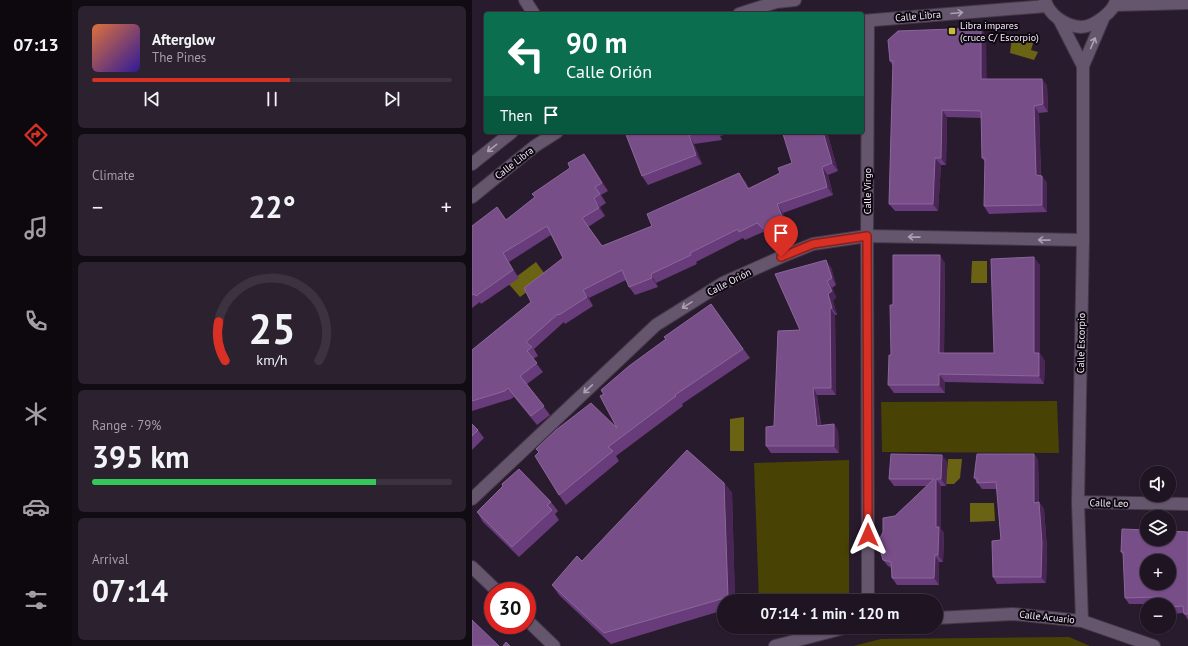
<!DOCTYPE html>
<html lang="en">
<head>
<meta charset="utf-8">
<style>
  :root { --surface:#1f1422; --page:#2c212f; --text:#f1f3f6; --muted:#a19ea5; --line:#3c3340; --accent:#d93025 }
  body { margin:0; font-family:"PT Sans",sans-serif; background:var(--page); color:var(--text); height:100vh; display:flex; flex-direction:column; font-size:15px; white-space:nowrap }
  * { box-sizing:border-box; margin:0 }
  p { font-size:13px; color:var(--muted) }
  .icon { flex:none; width:22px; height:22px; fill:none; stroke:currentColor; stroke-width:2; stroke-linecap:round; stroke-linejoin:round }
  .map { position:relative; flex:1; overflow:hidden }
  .side { display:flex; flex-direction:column; gap:6px; padding:6px; background:#110b13; width:400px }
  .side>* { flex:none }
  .hud { position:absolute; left:12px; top:12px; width:380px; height:122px; border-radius:4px; box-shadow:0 1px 3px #0004,0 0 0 1px var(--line); background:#0b6e4f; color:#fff; overflow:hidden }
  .fabs { position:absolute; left:668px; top:466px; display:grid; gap:8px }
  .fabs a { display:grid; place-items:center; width:36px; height:36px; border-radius:50%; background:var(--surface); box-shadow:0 1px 3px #0004,0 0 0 1px var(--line); font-size:20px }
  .speed { position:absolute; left:12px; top:582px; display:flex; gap:8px; font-size:20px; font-weight:700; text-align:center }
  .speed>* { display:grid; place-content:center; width:52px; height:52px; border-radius:50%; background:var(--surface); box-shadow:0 1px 3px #0004,0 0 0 1px var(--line); line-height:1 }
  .speed .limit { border:6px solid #d22; background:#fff; color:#111 }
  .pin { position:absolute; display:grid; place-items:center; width:34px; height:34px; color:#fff; margin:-41px -17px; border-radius:50% 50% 50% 0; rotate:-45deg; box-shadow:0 0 4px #0007 }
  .pin .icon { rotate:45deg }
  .me { position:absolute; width:44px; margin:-22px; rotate:0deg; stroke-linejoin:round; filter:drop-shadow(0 0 3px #0008) }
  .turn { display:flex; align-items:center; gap:14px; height:84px; padding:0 16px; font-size:18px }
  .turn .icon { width:52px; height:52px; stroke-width:2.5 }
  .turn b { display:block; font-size:28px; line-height:34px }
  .then { display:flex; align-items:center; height:38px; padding:0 16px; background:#0003; gap:8px; font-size:15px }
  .big { font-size:30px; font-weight:800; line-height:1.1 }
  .side .tile { flex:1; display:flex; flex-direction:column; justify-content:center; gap:6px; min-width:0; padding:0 14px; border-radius:6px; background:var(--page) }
  .side .dial { align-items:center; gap:0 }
  .dial svg { height:104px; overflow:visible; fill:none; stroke:var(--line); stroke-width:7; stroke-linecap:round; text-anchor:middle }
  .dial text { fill:var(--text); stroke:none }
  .song { display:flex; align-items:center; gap:12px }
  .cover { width:48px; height:48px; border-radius:6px; background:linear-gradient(135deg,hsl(20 70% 55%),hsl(250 70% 35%)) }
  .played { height:4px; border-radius:2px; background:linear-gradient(90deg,var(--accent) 55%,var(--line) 55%) }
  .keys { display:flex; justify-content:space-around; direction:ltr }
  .heat { display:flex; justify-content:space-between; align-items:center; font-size:22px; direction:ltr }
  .charge { height:6px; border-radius:3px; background:linear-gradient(90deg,#34c759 79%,var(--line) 0) }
  .trip { position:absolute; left:245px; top:594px; width:226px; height:40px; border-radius:20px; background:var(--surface); box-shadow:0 1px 3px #0004,0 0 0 1px var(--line); font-weight:800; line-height:40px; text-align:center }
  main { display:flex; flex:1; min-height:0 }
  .dock { display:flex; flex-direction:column; width:72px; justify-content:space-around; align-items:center; background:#0c080e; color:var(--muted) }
  .dock .icon { width:28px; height:28px }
  .dock .active { color:var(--accent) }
  .dock b { font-size:18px; color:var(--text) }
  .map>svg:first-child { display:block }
  .green { fill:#484204 }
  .water { fill:#6a6314 }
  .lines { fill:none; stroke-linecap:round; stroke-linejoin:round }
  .minor-casing { stroke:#433848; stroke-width:14 }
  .minor { stroke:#66566d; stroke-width:12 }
  .wall { fill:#683b7a }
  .shaded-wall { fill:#492656 }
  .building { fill:#784e88; stroke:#8b679a; fill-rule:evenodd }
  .oneway { stroke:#ada0b2 }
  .route-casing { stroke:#8d1f18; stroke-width:10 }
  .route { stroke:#d93025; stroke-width:7 }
  .poi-dot { fill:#c7bb3b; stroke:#0e0811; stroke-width:1.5 }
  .labels { text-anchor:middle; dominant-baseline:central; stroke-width:4; stroke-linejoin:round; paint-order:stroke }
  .street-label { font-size:10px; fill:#f4ebf8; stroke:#0e0811 }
  .poi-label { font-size:10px; fill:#f4ebf8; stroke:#0e0811; text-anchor:start }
</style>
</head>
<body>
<main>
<nav class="dock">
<b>07:13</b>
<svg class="icon active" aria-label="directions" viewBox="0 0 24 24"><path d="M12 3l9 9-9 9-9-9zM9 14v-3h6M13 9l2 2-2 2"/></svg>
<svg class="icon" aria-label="music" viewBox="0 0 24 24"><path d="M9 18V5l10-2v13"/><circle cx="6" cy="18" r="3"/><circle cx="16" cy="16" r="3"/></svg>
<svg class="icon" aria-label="phone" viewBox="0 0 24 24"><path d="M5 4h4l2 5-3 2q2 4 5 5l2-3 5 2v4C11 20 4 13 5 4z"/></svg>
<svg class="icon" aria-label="climate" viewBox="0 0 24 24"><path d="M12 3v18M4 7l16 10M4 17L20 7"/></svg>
<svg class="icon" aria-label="car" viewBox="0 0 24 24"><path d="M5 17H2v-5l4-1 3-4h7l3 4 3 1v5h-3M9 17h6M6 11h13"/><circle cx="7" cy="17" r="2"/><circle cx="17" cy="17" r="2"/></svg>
<svg class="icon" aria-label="filters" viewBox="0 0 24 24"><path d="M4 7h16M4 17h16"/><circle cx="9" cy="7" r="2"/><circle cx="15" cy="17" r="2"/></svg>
</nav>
<section class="side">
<div class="tile">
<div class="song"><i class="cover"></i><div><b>Afterglow</b><p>The Pines</p></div></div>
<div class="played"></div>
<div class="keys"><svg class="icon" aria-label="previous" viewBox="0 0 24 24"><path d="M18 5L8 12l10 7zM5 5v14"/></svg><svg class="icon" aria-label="pause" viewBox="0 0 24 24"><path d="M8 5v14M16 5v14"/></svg><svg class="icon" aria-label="next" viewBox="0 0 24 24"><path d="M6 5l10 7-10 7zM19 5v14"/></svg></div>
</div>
<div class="tile"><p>Climate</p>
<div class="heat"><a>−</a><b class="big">22°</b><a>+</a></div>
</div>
<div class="tile dial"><svg viewBox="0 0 100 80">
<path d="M14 69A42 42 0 1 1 86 69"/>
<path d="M14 69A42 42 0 0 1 9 39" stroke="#d93025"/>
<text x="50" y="56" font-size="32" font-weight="700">25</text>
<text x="50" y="72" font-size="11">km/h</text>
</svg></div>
<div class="tile"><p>Range · 79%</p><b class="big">395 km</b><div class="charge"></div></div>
<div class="tile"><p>Arrival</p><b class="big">07:14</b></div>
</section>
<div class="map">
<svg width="716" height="646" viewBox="0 0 716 646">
  <rect width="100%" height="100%" fill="#291b2e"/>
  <!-- green -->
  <g class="green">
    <polygon points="585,401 587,453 410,452 409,402"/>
    <polygon points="377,460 377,601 287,601 282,463"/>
    <polygon points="597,637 618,646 381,646 409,639"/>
  </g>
  <!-- water -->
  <g class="water">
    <polygon points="540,36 562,40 559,50 566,52 562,60 538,53"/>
    <polygon points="500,261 515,261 515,283 499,283"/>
    <polygon points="64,262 75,277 48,297 36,283"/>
    <polygon points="272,417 272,451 258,451 258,419"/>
    <polygon points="476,459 490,459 488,478 482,484 474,484"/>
    <polygon points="498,503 522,503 523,521 498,522"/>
  </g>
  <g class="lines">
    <defs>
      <g id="minor">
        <polyline points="53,0 62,14"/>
        <path d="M573,0C577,15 593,26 609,27C621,27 642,12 644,0"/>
        <polyline points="643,5 716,3"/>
        <polyline points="267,14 304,2 323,0"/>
        <polyline points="390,21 575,6"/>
        <polyline points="396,21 395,236 396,601"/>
        <polyline points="588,21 611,66"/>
        <polyline points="0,164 40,132"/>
        <polyline points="0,197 63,146 85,132"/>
        <polyline points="0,499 184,325 251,283 309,257 341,244 395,236 611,240"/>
        <polyline points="606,502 716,504"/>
        <polyline points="0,567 25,591"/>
        <polyline points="464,618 541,614 610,621 682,646"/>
        <polyline points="55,620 82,646"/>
        <polyline points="610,621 606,502 611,240 611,66 631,19"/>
        <polyline points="303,646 376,627"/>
      </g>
    </defs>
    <!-- minor casing -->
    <use href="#minor" class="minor-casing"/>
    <!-- minor -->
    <use href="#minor" class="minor"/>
  </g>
  <!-- wall -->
  <g class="wall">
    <polygon points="514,36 514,79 570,79 575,86 576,112 567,113 569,175 575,183 575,212 517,214 512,206 513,162 510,158 509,118 475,117 474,165 469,165 466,211 423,211 417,204 421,66 418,61"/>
    <polygon points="153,132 264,132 248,136 250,140 222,144 230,164 176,185 170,176"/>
    <polygon points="355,132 366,171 356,175 361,195 311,213 319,232 300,240 291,232 273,240 271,238 224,262 225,264 184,283 186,287 163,295 157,287 154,280 117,298 121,306 93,324 92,322 62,349 66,356 61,359 71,372 55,384 78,415 65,425 42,397 39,399 0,411 0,350 59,302 91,258 79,235 37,262 47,278 9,304 8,302 0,308 0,226 34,220 118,162 136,191 129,195 134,203 128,207 133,216 116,227 130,246 180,226 273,181 277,188 308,173 320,163"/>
    <polygon points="473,263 472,353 522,353 568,265 568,354 573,361 572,384 473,382 473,393 422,393 416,385 419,355 421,305"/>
    <polygon points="359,267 364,285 360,288 364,297 361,301 365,315 363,315 364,395 345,395 349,425 362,424 366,431 367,453 299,453 294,446 302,426 328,330"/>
    <polygon points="239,304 278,358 210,404 211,406 144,456 147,461 94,505 87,495 67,452 64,449 145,428 131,394 129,390"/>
    <polygon points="0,424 6,430 12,438 0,450"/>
    <polygon points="562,454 566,460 567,502 572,509 575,549 574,583 525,584 521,577 529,540 525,489 510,489 502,478"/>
    <polygon points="475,461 474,486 469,486 469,529 472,533 471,562 467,562 467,585 425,585 420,578 420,568 416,566 411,560 423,516 455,486 422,486 417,479"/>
    <polygon points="252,483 260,493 263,601 252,601 252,610 139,644 87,595 80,585 110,561"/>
    <polygon points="79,502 86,511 83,514 87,520 47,557 11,522 5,512"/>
    <polygon points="716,532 716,620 712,613 697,614 697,605 684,604 657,604 653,598 652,556 649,552"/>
  </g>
  <!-- shaded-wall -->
  <g class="shaded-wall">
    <polygon points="509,28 514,36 515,87 509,79"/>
    <polygon points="570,79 575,86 576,112 571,104"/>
    <polygon points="562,106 567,113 569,183 564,175"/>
    <polygon points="470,110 475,117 474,165 469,158"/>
    <polygon points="351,132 355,132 366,171 360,163"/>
    <polygon points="217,135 222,144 230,164 224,155"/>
    <polygon points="112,154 118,162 136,191 130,183"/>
    <polygon points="463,158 469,165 466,211 461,204"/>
    <polygon points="350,167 356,175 361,195 355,187"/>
    <polygon points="267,173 273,181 282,197 276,189"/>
    <polygon points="570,176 575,183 575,212 570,205"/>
    <polygon points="122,198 128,207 133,216 127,208"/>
    <polygon points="305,204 311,213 319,232 313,223"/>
    <polygon points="31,253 37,262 47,278 41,270"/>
    <polygon points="468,255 473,263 472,360 467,353"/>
    <polygon points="562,257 568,265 568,354 573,361 572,384 567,376 562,353"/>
    <polygon points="354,260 359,267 364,285 360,278"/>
    <polygon points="179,274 184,283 186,287 180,278"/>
    <polygon points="355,281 360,288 364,297 361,301 365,315 360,308 356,294"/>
    <polygon points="111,290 117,298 121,306 115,297"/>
    <polygon points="358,308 363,315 364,395 359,388"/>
    <polygon points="467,374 473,382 473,393 467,385"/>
    <polygon points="341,388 345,395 349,433 345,426"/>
    <polygon points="362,424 366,431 367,453 362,446"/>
    <polygon points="562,454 566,460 567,509 562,503"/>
    <polygon points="470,455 475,461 474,486 469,479"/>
    <polygon points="464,479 469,486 469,529 472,533 471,562 466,555 464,527"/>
    <polygon points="252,483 260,493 263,601 259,601 256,597"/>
    <polygon points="567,502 572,509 575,549 574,583 569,577"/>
    <polygon points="463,555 467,562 467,585 462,578"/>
  </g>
  <!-- building -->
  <g class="building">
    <polygon points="509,28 509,79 570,79 571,104 562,106 564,175 570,176 570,205 512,206 513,158 510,158 509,111 470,110 469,158 463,158 461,204 417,204 421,61 418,61 416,40 426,31"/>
    <polygon points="153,132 238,132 217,135 224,155 170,176"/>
    <polygon points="314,132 351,132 360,163 350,167 355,187 305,204 313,223 294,231 285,223 267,232 266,229 218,253 219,255 179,274 180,278 157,287 150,270 111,290 115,297 87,315 86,314 54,342 60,347 55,351 65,363 48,376 72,406 59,416 36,388 33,391 0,401 0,350 59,302 52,288 91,258 75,226 31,253 41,270 4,296 2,294 0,295 0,226 25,207 34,220 63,197 60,194 98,168 96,163 112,154 130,183 123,187 128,194 122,198 127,208 110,218 130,246 180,226 175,214 267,173 276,189 308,173 306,168 320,163 311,134"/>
    <polygon points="421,255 468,255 467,353 522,353 519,259 562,257 562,353 567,353 567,376 467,374 467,385 416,385 417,355 419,355 418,305 421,305"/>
    <polygon points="354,260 360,278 355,281 360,291 356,294 360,308 358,308 359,388 341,388 345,426 362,424 362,446 294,446 294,427 302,426 306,331 328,330 303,274"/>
    <polygon points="239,304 271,349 203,395 204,396 136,447 141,451 87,495 63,456 67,452 64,449 84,430 119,403 145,428 128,396 132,394 129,390 157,366 194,339 192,337"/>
    <polygon points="0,424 6,430 0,436"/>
    <polygon points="215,450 252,483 256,597 132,633 80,585 105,556 110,561"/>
    <polygon points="419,454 470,455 469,479 464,479 464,527 467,527 466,555 463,555 462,578 420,578 419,562 411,560 408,550 408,538 411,532 411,518 423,516 462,479 417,479"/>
    <polygon points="505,454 562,454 562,503 567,502 570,543 569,577 521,577 520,541 529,540 524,482 505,483 505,478 502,478"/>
    <polygon points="47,469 79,502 75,505 80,510 40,547 5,512 31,486 30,484"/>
    <path d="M650,529L675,530V539H697V531L716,532V614H712L711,606L697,607V605H684V597L653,598L651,552H649ZM675,561H697V583H675Z"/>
    <polygon points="0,620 27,646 0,646"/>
    <polygon points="34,642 38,646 31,646"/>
  </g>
  <!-- one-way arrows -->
  <defs><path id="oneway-shaft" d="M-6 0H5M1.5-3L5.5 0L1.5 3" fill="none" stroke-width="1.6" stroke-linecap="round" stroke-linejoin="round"/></defs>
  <g class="oneway">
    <use href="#oneway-shaft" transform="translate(485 13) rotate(-5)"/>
    <use href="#oneway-shaft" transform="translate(621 43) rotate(-67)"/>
    <use href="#oneway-shaft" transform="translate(20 148) rotate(142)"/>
    <use href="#oneway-shaft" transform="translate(442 237) rotate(-179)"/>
    <use href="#oneway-shaft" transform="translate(572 240) rotate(-179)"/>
    <use href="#oneway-shaft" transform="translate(215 305) rotate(148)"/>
    <use href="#oneway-shaft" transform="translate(116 389) rotate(137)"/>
  </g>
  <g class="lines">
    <defs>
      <polyline id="route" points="309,257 341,244 395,236 396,535"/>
    </defs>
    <!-- route casing -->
    <use href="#route" class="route-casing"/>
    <!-- route -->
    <use href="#route" class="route"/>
  </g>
  <!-- markers -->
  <rect class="poi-dot" x="476" y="27" width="8" height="8" rx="2"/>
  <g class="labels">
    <!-- street labels -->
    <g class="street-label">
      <text transform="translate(446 16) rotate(-5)">Calle Libra</text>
      <text transform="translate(42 163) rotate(-38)">Calle Libra</text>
      <text transform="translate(395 191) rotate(-90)">Calle Virgo</text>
      <text transform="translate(257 282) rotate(-27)">Calle Orión</text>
      <text transform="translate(609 343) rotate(-89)">Calle Escorpio</text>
      <text transform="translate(637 503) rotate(1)">Calle Leo</text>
      <text transform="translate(575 617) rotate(6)">Calle Acuario</text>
    </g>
    <!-- poi labels -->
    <g class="poi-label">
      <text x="488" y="25">Libra impares<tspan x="488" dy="12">(cruce C/ Escorpio)</tspan></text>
    </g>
  </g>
</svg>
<div class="fabs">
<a><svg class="icon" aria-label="sound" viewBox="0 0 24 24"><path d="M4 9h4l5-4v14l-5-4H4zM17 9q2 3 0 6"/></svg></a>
<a><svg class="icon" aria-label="layers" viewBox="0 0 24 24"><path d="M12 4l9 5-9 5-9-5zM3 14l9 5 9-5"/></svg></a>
<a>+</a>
<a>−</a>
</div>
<div class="speed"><div class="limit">30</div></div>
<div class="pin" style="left:309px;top:257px;background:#d93025"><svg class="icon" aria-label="arrive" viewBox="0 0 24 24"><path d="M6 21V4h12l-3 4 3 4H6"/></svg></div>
<svg class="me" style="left:396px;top:535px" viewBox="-20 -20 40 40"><path d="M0-17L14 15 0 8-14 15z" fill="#d93025" stroke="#fff" stroke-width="4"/></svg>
<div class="trip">07:14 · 1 min · 120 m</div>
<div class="hud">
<div class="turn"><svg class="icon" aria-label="left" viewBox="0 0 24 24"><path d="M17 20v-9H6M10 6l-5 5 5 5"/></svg><div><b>90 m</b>Calle Orión</div></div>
<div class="then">Then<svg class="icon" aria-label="arrive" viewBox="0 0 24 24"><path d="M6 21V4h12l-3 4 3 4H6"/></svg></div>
</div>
</div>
</main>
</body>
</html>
